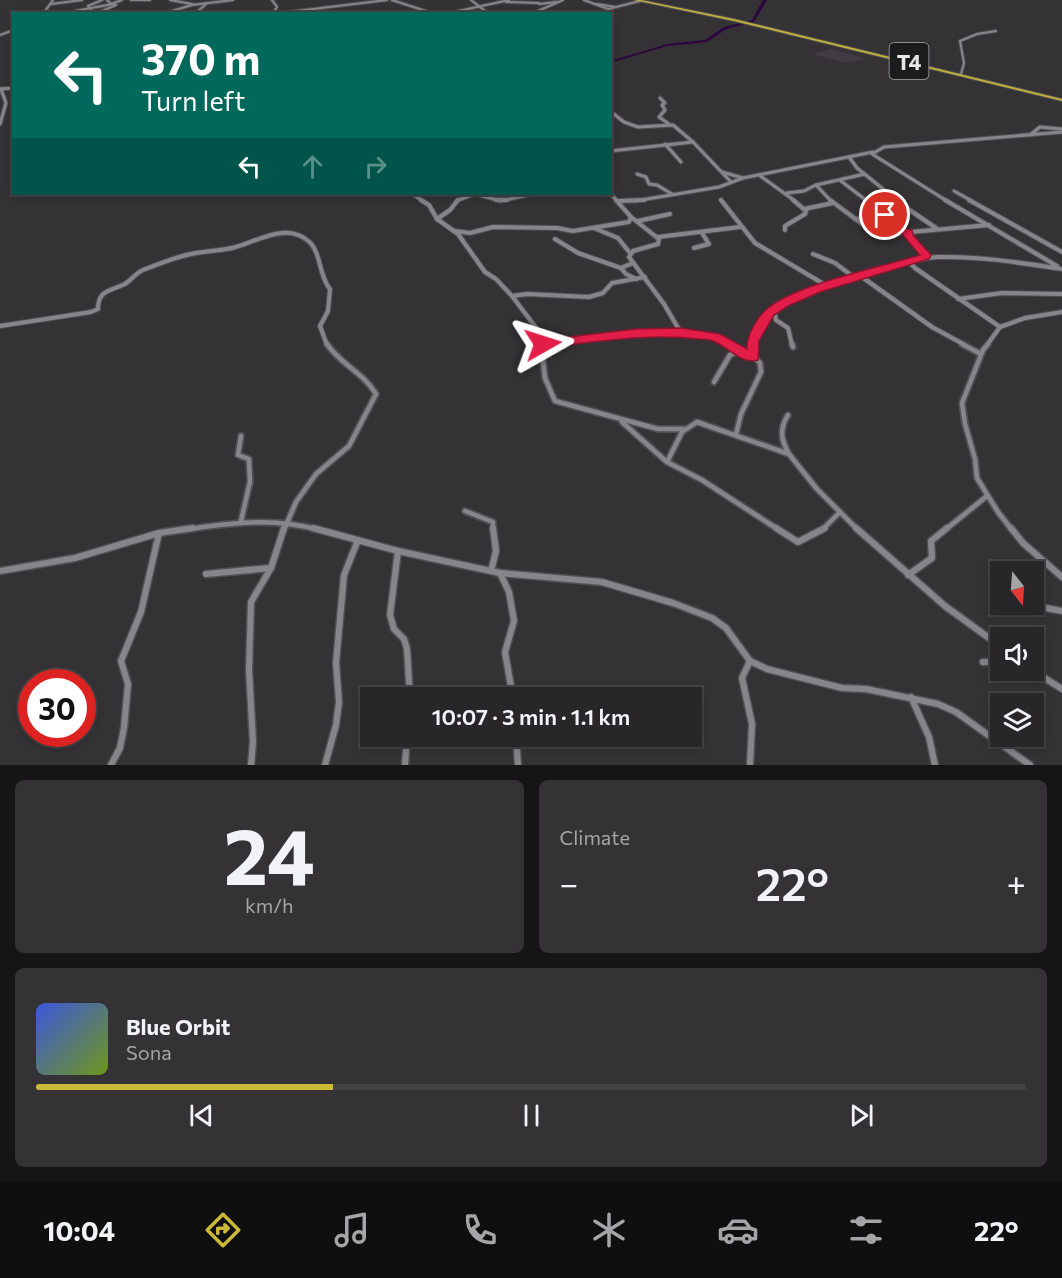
<!DOCTYPE html>
<html lang="en">
<head>
<meta charset="utf-8">
<style>
  :root { --surface:#282628; --page:#343234; --text:#f1f3f6; --muted:#a5a5a8; --line:#444345; --accent:#cdb938 }
  body { margin:0; font-family:Commissioner,sans-serif; background:var(--page); color:var(--text); height:100vh; display:flex; flex-direction:column; font-size:22px; white-space:nowrap }
  * { box-sizing:border-box; margin:0 }
  p { font-size:20px; color:var(--muted) }
  .icon { flex:none; width:33px; height:33px; fill:none; stroke:currentColor; stroke-width:2; stroke-linecap:round; stroke-linejoin:round }
  .map { position:relative; height:765px; overflow:hidden }
  .sheet { display:flex; flex-direction:column; gap:15px; padding:15px; background:#161516; flex:1 }
  .sheet>* { flex:none }
  .hud { position:absolute; left:12px; top:12px; width:600px; height:183px; border-radius:0px; box-shadow:0 3px 9px #0003,0 0 0 2px var(--line); background:#00695c; color:#fff; overflow:hidden }
  .needle { width:39px; rotate:163deg }
  .tools { position:absolute; left:990px; top:561px; display:grid; gap:12px }
  .tools a { display:grid; place-items:center; width:54px; height:54px; border-radius:0px; background:var(--surface); box-shadow:0 3px 9px #0003,0 0 0 2px var(--line); font-size:30px }
  .speed { position:absolute; left:18px; top:669px; display:flex; gap:12px; font-size:30px; font-weight:700; text-align:center }
  .speed>* { display:grid; place-content:center; width:78px; height:78px; border-radius:50%; background:var(--surface); box-shadow:0 3px 9px #0003,0 0 0 2px var(--line); line-height:1 }
  .speed .limit { border:9px solid #d22; background:#fff; color:#111 }
  .pin { position:absolute; display:grid; place-items:center; width:51px; height:51px; color:#fff; margin:-26px; border:3px solid #fff; border-radius:50%; box-shadow:0 2px 6px #0007 }
  .me { position:absolute; width:66px; margin:-33px; rotate:84deg; stroke-linejoin:round; filter:drop-shadow(0 0 4px #0008) }
  .turn { display:flex; align-items:center; gap:21px; height:126px; padding:0 30px; font-size:27px }
  .turn .icon { width:78px; height:78px; stroke-width:2.5 }
  .turn b { display:block; font-size:42px; line-height:51px }
  .lanes { display:flex; align-items:center; height:57px; padding:0 30px; background:#0003; justify-content:center; gap:30px; direction:ltr }
  .lanes .off { opacity:.35 }
  .big { font-size:45px; font-weight:600; line-height:1.1 }
  .sheet .tile { flex:1; display:flex; flex-direction:column; justify-content:center; gap:9px; min-width:0; padding:0 21px; border-radius:9px; background:var(--page) }
  .sheet .dial { align-items:center; gap:0 }
  .dial b { font-size:78px; line-height:1 }
  .song { display:flex; align-items:center; gap:18px }
  .cover { width:72px; height:72px; border-radius:9px; background:linear-gradient(135deg,hsl(230 70% 55%),hsl(80 70% 35%)) }
  .played { height:6px; border-radius:3px; background:linear-gradient(90deg,var(--accent) 30%,var(--line) 30%) }
  .keys { display:flex; justify-content:space-around; direction:ltr }
  .heat { display:flex; justify-content:space-between; align-items:center; font-size:33px; direction:ltr }
  .sheet .tiles { flex:1; display:grid; gap:15px; grid-template-columns:1fr 1fr }
  .tile:last-child { grid-column:span 2 }
  .trip { position:absolute; left:360px; top:687px; width:342px; height:60px; border-radius:0px; background:var(--surface); box-shadow:0 3px 9px #0003,0 0 0 2px var(--line); font-weight:600; line-height:60px; text-align:center }
  .dock { display:flex; height:96px; justify-content:space-around; align-items:center; background:#100f10; color:var(--muted) }
  .dock .icon { width:42px; height:42px }
  .dock .selected { color:var(--accent) }
  .dock b { font-size:27px; color:var(--text) }
  .map>svg:first-child { display:block }
  .built { fill:#413b45 }
  .lines { fill:none; stroke-linecap:round; stroke-linejoin:round }
  .river { fill:#2d063f; fill-rule:evenodd }
  .minor-far4-casing { stroke:#514f52; stroke-width:4 }
  .minor-far3-casing { stroke:#514f52; stroke-width:5 }
  .minor-far2-casing { stroke:#514f52; stroke-width:6 }
  .minor-far1-casing { stroke:#514f52; stroke-width:8 }
  .minor-casing { stroke:#514f52; stroke-width:9 }
  .trunk-casing { stroke:#514f52; stroke-width:2 }
  .minor-far4 { stroke:#88858a; stroke-width:2 }
  .minor-far3 { stroke:#88858a; stroke-width:3 }
  .minor-far2 { stroke:#88858a; stroke-width:4 }
  .minor-far1 { stroke:#88858a; stroke-width:4.5 }
  .minor { stroke:#88858a; stroke-width:6 }
  .trunk { fill:#c2b03b; fill-rule:evenodd }
  .route { fill:#e11d48; stroke:#92132f; stroke-width:1.5 }
  .labels { text-anchor:middle; dominant-baseline:central; stroke-width:6; stroke-linejoin:round; paint-order:stroke }
  .shield { fill:#1c1b1d; stroke:#a9a8aa; stroke-width:1.5 }
  .shield-label { font-size:21px; font-weight:bold; fill:#e6e5e7 }
</style>
</head>
<body>
<div class="map">
<svg width="1062" height="765" viewBox="0 0 1062 765">
  <rect width="100%" height="100%" fill="#353236"/>
  <!-- built -->
  <polygon class="built" points="831,49 864,58 865,59 845,63 812,54"/>
  <g class="lines">
    <!-- river -->
    <polygon class="river" points="763,0 767,0 754,22 726,29 707,42 667,46 610,63 610,61 667,44 705,40 724,27 752,20"/>
    <defs>
      <g id="minor-far4">
        <polyline points="107,0 111,4 122,0"/>
        <polyline points="131,0 150,0"/>
        <polyline points="170,0 192,4"/>
        <polyline points="272,0 277,7 274,12"/>
        <polyline points="392,0 435,14"/>
        <polyline points="471,0 489,14"/>
        <polyline points="584,0 608,9 640,1"/>
        <polyline points="506,2 539,3"/>
        <polyline points="51,4 82,0"/>
        <polyline points="111,4 116,5 102,11 111,14"/>
        <polyline points="539,4 557,2"/>
        <polyline points="597,4 615,7"/>
        <polyline points="91,9 88,6 102,0"/>
        <polyline points="75,11 113,4"/>
        <polyline points="540,11 555,14"/>
        <polyline points="43,14 53,0"/>
        <polyline points="162,14 192,5 233,0"/>
        <polyline points="198,14 197,12 206,4"/>
        <polyline points="272,14 387,0"/>
        <polyline points="445,14 509,0"/>
        <polyline points="531,14 563,0"/>
        <polyline points="0,35 14,30"/>
        <polyline points="961,74 964,63 960,41 977,34 996,31"/>
        <polyline points="6,89 14,88"/>
      </g>
      <g id="minor-far3">
        <polyline points="0,89 14,88"/>
        <polyline points="660,98 665,103 662,105 665,110 659,117 669,124"/>
        <polyline points="610,111 624,122 638,127 673,125 693,142 731,182"/>
        <polyline points="0,124 6,103 1,89"/>
        <polyline points="1030,135 1040,127 1062,129"/>
        <polyline points="665,144 681,162"/>
        <polyline points="610,151 693,142"/>
        <polyline points="849,157 857,168 898,201"/>
        <polyline points="722,172 743,178"/>
        <polyline points="637,174 646,177 649,184 657,185 672,194"/>
        <polyline points="759,175 795,201"/>
        <polyline points="841,181 867,201"/>
        <polyline points="954,191 972,201"/>
        <polyline points="610,193 617,201"/>
        <polyline points="787,193 804,191 816,185"/>
        <polyline points="412,194 423,201"/>
        <polyline points="456,201 475,194 501,201 532,194"/>
        <polyline points="635,201 719,187 743,178 873,152"/>
        <polyline points="831,201 816,185 865,174"/>
        <polyline points="947,201 872,154 884,147 1062,132"/>
      </g>
      <g id="minor-far2">
        <polyline points="421,200 429,205 437,219 458,234 485,272 496,279 512,296 540,333 541,345"/>
        <polyline points="496,200 507,200"/>
        <polyline points="616,200 631,217 659,239 658,244 633,251 629,257 664,304 681,333"/>
        <polyline points="721,200 755,243 827,286"/>
        <polyline points="830,200 877,235 989,225"/>
        <polyline points="865,200 885,215"/>
        <polyline points="945,200 1057,266"/>
        <polyline points="969,200 1062,252"/>
        <polyline points="619,201 644,200"/>
        <polyline points="804,209 833,203"/>
        <polyline points="911,211 936,228"/>
        <polyline points="885,214 905,233"/>
        <polyline points="437,219 450,210 458,200"/>
        <polyline points="855,219 911,211 897,200"/>
        <polyline points="638,221 670,214"/>
        <polyline points="594,228 618,238 630,253"/>
        <polyline points="785,230 785,226 805,214 806,211 793,200"/>
        <polyline points="455,231 470,233 493,227 557,228 573,231 629,222 631,217"/>
        <polyline points="908,232 908,236 926,255 923,259"/>
        <polyline points="658,237 740,227"/>
        <polyline points="555,239 578,253 621,268"/>
        <polyline points="694,248 709,244 702,233"/>
        <polyline points="813,254 835,263 855,278"/>
        <polyline points="914,261 912,265 915,268 1000,327"/>
        <polyline points="633,263 621,268 626,274 636,279"/>
        <polyline points="862,277 932,327 965,345"/>
        <polyline points="512,296 527,294 589,297 603,293 612,283 645,277"/>
        <polyline points="958,299 1002,293 1062,294"/>
        <polyline points="774,309 776,320 788,328 792,345"/>
        <path d="M0,326L91,312L98,309C98,290 110,291 125,284C131,280 136,273 143,270C158,264 176,257 191,254C205,251 219,251 232,248C255,243 284,222 307,240C322,251 318,275 330,289L328,311L320,326L327,345"/>
        <path d="M543,344C588,339 693,319 730,345"/>
        <path d="M753,345V341C758,332 762,320 769,313C788,292 908,258 938,257C980,256 1021,263 1062,269"/>
        <polyline points="987,345 1000,327 1025,318 1062,312"/>
      </g>
      <g id="minor-far1">
        <polyline points="541,344 545,378 555,401 658,429 684,429"/>
        <polyline points="543,344 547,344"/>
        <polyline points="728,344 742,353 754,357"/>
        <polyline points="792,344 793,347"/>
        <polyline points="962,344 981,354"/>
        <polyline points="988,344 983,350 962,403 965,424 975,459 977,478 998,512 1012,530"/>
        <polyline points="714,382 730,355 738,351"/>
        <path d="M788,415C779,429 781,440 789,454"/>
        <polyline points="622,422 667,462 702,480 779,530"/>
        <polyline points="736,434 741,414 761,372 760,363 754,357 753,344"/>
        <polyline points="241,436 238,455 249,459 250,482 241,521"/>
        <polyline points="667,462 682,432 697,422 789,454 817,489 858,530"/>
        <polyline points="465,511 493,522 493,530"/>
        <path d="M183,530C228,523 273,517 319,530"/>
        <path d="M284,530L296,502L316,474L349,446L376,394C364,373 340,364 327,344"/>
        <polyline points="822,530 840,512"/>
        <polyline points="945,530 987,496"/>
      </g>
      <g id="minor">
        <polyline points="313,528 398,551 500,573 602,582 673,603 712,618 726,628 750,661 767,669 842,688 866,689 938,704 956,712 1030,765"/>
        <polyline points="776,528 798,542 825,528"/>
        <polyline points="856,528 945,606 1000,646"/>
        <polyline points="1011,528 1023,543 1062,577"/>
        <polyline points="398,551 390,615 394,629 404,639 407,649 410,698"/>
        <polyline points="0,571 75,558 159,533 193,528"/>
        <polyline points="491,571 496,551 493,528"/>
        <polyline points="500,573 509,592 514,621 505,652 513,698"/>
        <polyline points="206,574 271,568"/>
        <polyline points="908,575 932,558 931,541 947,528"/>
        <polyline points="1034,601 1041,607 1062,611"/>
        <polyline points="750,661 742,678 752,724 750,765"/>
        <polyline points="983,662 994,662 1000,657"/>
        <polyline points="1032,670 1062,689"/>
        <polyline points="911,697 929,737 935,765"/>
        <polyline points="516,736 518,765"/>
        <polyline points="111,765 120,748 124,728 128,684 121,661 141,612 159,533"/>
        <polyline points="251,765 253,742 249,670 251,602 271,568 284,528"/>
        <polyline points="325,765 336,725 339,702 336,663 344,575 358,540"/>
        <polyline points="405,765 407,736"/>
      </g>
      <polygon id="trunk" points="634,0 641,0 734,19 1062,99 1062,101 734,21"/>
    </defs>
    <!-- minor-far4 casing -->
    <use href="#minor-far4" class="minor-far4-casing"/>
    <!-- minor-far3 casing -->
    <use href="#minor-far3" class="minor-far3-casing"/>
    <!-- minor-far2 casing -->
    <use href="#minor-far2" class="minor-far2-casing"/>
    <!-- minor-far1 casing -->
    <use href="#minor-far1" class="minor-far1-casing"/>
    <!-- minor casing -->
    <use href="#minor" class="minor-casing"/>
    <!-- trunk casing -->
    <use href="#trunk" class="trunk-casing"/>
    <!-- minor-far4 -->
    <use href="#minor-far4" class="minor-far4"/>
    <!-- minor-far3 -->
    <use href="#minor-far3" class="minor-far3"/>
    <!-- minor-far2 -->
    <use href="#minor-far2" class="minor-far2"/>
    <!-- minor-far1 -->
    <use href="#minor-far1" class="minor-far1"/>
    <!-- minor -->
    <use href="#minor" class="minor"/>
    <!-- trunk -->
    <use href="#trunk" class="trunk"/>
  </g>
  <!-- route -->
  <path class="route" d="M885,212L907,229L912,230L913,235L931,255L929,259L820,292L788,306L774,315L759,341L758,360C741,365 727,346 713,341C709,339 703,339 699,339C647,333 595,342 543,348L536,344L543,340L636,329L681,328L720,334L747,349C746,337 757,317 767,309C796,284 881,267 920,255L903,235L882,217L880,215Z"/>
  <g class="labels">
    <!-- shield labels -->
    <rect class="shield" x="889.5" y="43" width="39" height="36" rx="4.5"/>
    <g class="shield-label">
      <text x="909" y="61">T4</text>
    </g>
  </g>
</svg>
<div class="tools">
<a><svg class="needle" viewBox="-14 -14 28 28"><path d="M0-13l5 13h-10z" fill="#e53935"/><path d="M0 13l5-13h-10z" fill="#a5a5a8"/></svg></a>
<a><svg class="icon" aria-label="sound" viewBox="0 0 24 24"><path d="M4 9h4l5-4v14l-5-4H4zM17 9q2 3 0 6"/></svg></a>
<a><svg class="icon" aria-label="layers" viewBox="0 0 24 24"><path d="M12 4l9 5-9 5-9-5zM3 14l9 5 9-5"/></svg></a>
</div>
<div class="speed"><div class="limit">30</div></div>
<div class="pin" style="left:885px;top:215px;background:#d93025"><svg class="icon" aria-label="arrive" viewBox="0 0 24 24"><path d="M6 21V4h12l-3 4 3 4H6"/></svg></div>
<svg class="me" style="left:543px;top:344px" viewBox="-20 -20 40 40"><path d="M0-17L14 15 0 8-14 15z" fill="#e11d48" stroke="#fff" stroke-width="4"/></svg>
<div class="trip">10:07 · 3 min · 1.1 km</div>
<div class="hud">
<div class="turn"><svg class="icon" aria-label="left" viewBox="0 0 24 24"><path d="M17 20v-9H6M10 6l-5 5 5 5"/></svg><div><b>370 m</b>Turn left</div></div>
<div class="lanes"><svg class="icon" aria-label="left" viewBox="0 0 24 24"><path d="M17 20v-9H6M10 6l-5 5 5 5"/></svg><svg class="icon off" aria-label="ahead" viewBox="0 0 24 24"><path d="M12 20V5M6 11l6-6 6 6"/></svg><svg class="icon off" aria-label="right" viewBox="0 0 24 24"><path d="M7 20v-9h11M14 6l5 5-5 5"/></svg></div>
</div>
</div>
<section class="sheet">
<div class="tiles">
<div class="tile dial"><b>24</b><p>km/h</p></div>
<div class="tile"><p>Climate</p>
<div class="heat"><a>−</a><b class="big">22°</b><a>+</a></div>
</div>
<div class="tile">
<div class="song"><i class="cover"></i><div><b>Blue Orbit</b><p>Sona</p></div></div>
<div class="played"></div>
<div class="keys"><svg class="icon" aria-label="previous" viewBox="0 0 24 24"><path d="M18 5L8 12l10 7zM5 5v14"/></svg><svg class="icon" aria-label="pause" viewBox="0 0 24 24"><path d="M8 5v14M16 5v14"/></svg><svg class="icon" aria-label="next" viewBox="0 0 24 24"><path d="M6 5l10 7-10 7zM19 5v14"/></svg></div>
</div>
</div>
</section>
<nav class="dock">
<b>10:04</b>
<svg class="icon selected" aria-label="directions" viewBox="0 0 24 24"><path d="M12 3l9 9-9 9-9-9zM9 14v-3h6M13 9l2 2-2 2"/></svg>
<svg class="icon" aria-label="music" viewBox="0 0 24 24"><path d="M9 18V5l10-2v13"/><circle cx="6" cy="18" r="3"/><circle cx="16" cy="16" r="3"/></svg>
<svg class="icon" aria-label="phone" viewBox="0 0 24 24"><path d="M5 4h4l2 5-3 2q2 4 5 5l2-3 5 2v4C11 20 4 13 5 4z"/></svg>
<svg class="icon" aria-label="climate" viewBox="0 0 24 24"><path d="M12 3v18M4 7l16 10M4 17L20 7"/></svg>
<svg class="icon" aria-label="car" viewBox="0 0 24 24"><path d="M5 17H2v-5l4-1 3-4h7l3 4 3 1v5h-3M9 17h6M6 11h13"/><circle cx="7" cy="17" r="2"/><circle cx="17" cy="17" r="2"/></svg>
<svg class="icon" aria-label="filters" viewBox="0 0 24 24"><path d="M4 7h16M4 17h16"/><circle cx="9" cy="7" r="2"/><circle cx="15" cy="17" r="2"/></svg>
<b>22°</b>
</nav>
</body>
</html>
